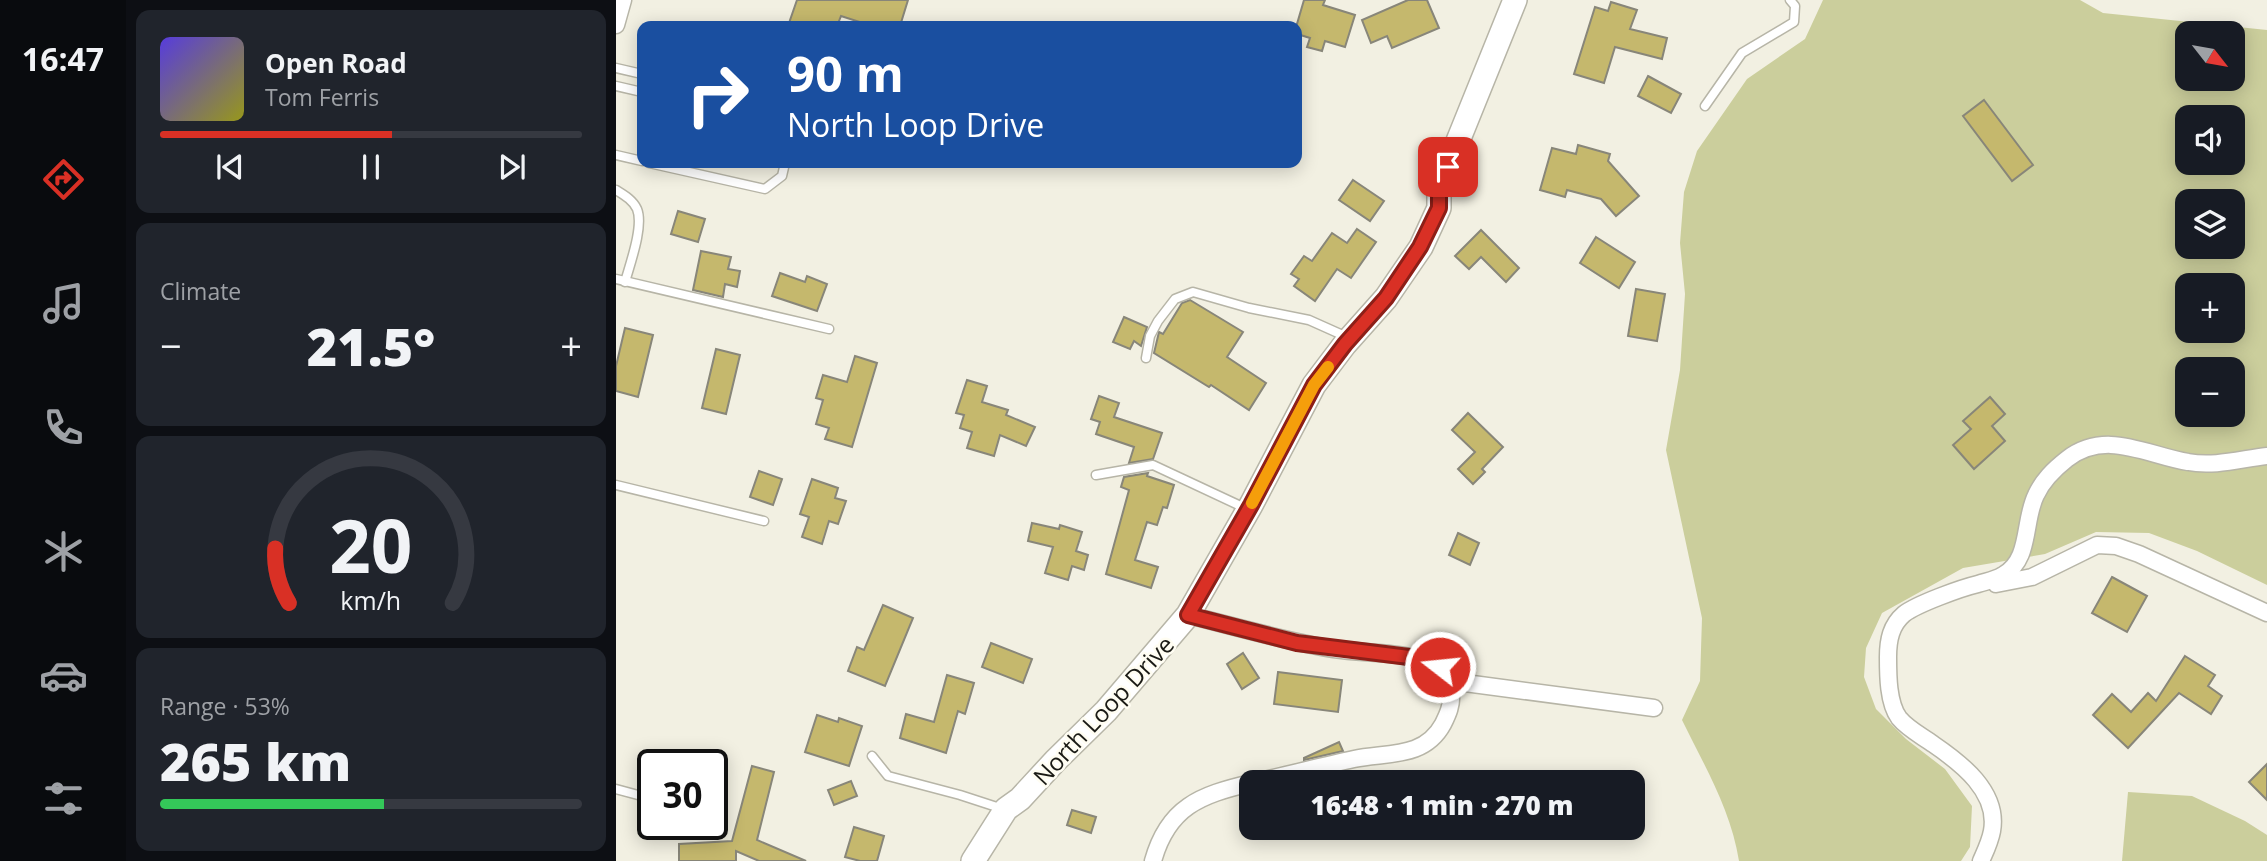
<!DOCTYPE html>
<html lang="en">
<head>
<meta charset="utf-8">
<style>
  :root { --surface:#171b24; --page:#20242c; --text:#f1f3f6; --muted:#9ea1a6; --line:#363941; --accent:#d93025 }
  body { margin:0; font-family:"Open Sans",sans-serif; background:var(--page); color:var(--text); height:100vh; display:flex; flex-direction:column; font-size:26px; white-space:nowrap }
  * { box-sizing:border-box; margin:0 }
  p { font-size:23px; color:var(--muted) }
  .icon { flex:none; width:38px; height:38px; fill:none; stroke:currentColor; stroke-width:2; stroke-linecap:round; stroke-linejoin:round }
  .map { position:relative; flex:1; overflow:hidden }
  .details { display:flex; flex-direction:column; gap:10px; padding:10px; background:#0d0f14; width:490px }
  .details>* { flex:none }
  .top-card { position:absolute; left:21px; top:21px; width:665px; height:147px; border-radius:14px; box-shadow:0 4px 18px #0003; background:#1a4fa0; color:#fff; overflow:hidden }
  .needle { width:46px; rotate:121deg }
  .fabs { position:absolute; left:1559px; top:21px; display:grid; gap:14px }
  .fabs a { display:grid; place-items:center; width:70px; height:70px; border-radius:14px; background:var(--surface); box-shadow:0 4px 18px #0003; font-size:35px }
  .speed { position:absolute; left:21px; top:749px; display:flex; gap:14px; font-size:35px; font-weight:700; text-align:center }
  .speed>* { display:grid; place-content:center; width:91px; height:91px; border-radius:50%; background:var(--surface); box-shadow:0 4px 18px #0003; line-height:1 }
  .speed .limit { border:4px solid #111; border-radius:10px; background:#fff; color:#111 }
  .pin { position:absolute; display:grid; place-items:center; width:60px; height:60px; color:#fff; margin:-30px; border-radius:14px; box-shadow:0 4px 10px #0006 }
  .me { position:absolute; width:77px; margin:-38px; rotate:286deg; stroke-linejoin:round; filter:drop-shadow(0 0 5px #0008) }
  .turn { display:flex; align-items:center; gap:24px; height:147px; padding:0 35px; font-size:32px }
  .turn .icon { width:91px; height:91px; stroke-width:2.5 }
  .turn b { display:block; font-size:49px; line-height:60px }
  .big { font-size:52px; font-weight:800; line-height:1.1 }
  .details .tile { flex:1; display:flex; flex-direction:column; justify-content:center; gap:10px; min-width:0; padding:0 24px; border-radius:14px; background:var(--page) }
  .details .dial { align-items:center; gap:0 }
  .dial svg { height:182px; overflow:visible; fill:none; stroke:var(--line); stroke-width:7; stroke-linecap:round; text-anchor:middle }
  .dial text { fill:var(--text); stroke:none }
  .song { display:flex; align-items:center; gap:21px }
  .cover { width:84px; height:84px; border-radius:10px; background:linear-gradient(135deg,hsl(250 70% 55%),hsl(60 70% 35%)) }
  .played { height:7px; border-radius:4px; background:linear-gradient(90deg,var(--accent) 55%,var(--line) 55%) }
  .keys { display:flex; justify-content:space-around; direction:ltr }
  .heat { display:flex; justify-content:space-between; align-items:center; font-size:38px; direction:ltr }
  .charge { height:10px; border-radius:5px; background:linear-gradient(90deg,#34c759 53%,var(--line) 0) }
  .trip { position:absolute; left:623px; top:770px; width:406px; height:70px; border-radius:14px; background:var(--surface); box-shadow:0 4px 18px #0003; font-weight:800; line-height:70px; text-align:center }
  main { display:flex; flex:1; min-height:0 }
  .tabs { display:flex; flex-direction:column; width:126px; justify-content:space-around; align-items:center; background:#090b0e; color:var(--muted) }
  .tabs .icon { width:49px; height:49px }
  .tabs .selected { color:var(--accent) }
  .tabs b { font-size:32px; color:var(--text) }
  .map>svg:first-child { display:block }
  .green { fill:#cbce9c; fill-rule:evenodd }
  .building { fill:#c5b86d; stroke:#888679; stroke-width:2 }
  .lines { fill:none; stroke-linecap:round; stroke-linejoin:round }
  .lane-casing { stroke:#b7b5a7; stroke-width:11 }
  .street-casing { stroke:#b7b5a7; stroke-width:19 }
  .secondary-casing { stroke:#b7b5a7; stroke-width:26 }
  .lane { stroke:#fff; stroke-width:8 }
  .street { stroke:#fff; stroke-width:16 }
  .secondary { stroke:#fff; stroke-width:23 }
  .route-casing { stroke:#8d1f18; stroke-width:18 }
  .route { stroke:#d93025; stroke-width:12 }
  .slow { stroke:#f59e0b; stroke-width:12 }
  .labels { text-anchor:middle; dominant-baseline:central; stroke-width:5; stroke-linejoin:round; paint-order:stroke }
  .street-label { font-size:24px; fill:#1a1a15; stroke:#fffdf2 }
</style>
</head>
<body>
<main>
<nav class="tabs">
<b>16:47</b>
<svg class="icon selected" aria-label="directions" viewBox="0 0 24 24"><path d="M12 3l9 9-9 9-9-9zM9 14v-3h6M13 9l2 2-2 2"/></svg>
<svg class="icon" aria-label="music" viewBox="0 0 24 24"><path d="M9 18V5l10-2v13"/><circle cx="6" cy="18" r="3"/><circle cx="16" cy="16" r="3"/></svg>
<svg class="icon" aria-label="phone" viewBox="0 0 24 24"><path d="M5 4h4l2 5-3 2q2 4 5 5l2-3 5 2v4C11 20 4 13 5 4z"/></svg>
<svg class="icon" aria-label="climate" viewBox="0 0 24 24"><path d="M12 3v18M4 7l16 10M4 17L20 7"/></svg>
<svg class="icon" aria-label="car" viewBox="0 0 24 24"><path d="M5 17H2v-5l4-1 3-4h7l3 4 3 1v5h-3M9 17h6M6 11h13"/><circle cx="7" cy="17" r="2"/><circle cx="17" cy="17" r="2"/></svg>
<svg class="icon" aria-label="filters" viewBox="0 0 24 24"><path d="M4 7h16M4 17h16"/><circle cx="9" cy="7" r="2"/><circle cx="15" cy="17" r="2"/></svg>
</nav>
<section class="details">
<div class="tile">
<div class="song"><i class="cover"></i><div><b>Open Road</b><p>Tom Ferris</p></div></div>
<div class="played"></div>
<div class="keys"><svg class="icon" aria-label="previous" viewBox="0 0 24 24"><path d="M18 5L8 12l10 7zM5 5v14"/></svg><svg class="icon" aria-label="pause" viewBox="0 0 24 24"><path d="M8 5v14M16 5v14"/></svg><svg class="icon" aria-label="next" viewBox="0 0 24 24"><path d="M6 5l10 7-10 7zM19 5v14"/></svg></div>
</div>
<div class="tile"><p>Climate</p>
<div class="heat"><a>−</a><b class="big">21.5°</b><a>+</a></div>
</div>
<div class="tile dial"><svg viewBox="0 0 100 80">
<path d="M14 69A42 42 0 1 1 86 69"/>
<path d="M14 69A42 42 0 0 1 8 45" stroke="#d93025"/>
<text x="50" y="56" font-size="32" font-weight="700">20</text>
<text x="50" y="72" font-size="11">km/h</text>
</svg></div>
<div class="tile"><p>Range · 53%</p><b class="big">265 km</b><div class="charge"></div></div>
</section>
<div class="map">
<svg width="1651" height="861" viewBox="0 0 1651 861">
  <rect width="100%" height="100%" fill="#f2f0e2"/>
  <!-- green -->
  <g class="green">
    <path d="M1207,0H1464L1487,13L1651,30V585L1581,551L1533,533L1480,532L1429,554L1347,568L1266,613L1250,648L1248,677L1260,709L1290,739L1329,769L1356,806L1354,847L1345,861H1123C1115,810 1088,765 1066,720L1084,681L1086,618L1050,450L1064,370L1069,294L1064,243L1068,192L1081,151L1131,79L1189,39ZM1572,33H1617V79H1572ZM1572,117H1617V163H1572ZM1572,201H1617V247H1572ZM1572,285H1617V331H1572ZM1572,369H1617V415H1572Z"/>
    <polygon points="1512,792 1576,796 1629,821 1651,835 1651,861 1506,861"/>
  </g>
  <!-- building -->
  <g class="building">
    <polygon points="181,0 292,0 284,26 256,26 225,16 221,26 172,26"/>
    <polygon points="688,0 709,0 707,5 739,15 729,47 709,41 706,51 691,47 694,38 681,34 681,24"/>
    <polygon points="792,0 811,0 823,28 776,48 771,36 755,43 746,20"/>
    <polygon points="995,2 1021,10 1014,29 1051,38 1046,59 999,47 988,83 958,74 979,7 992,11"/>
    <polygon points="1032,76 1065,94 1055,113 1022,96"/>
    <polygon points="1368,100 1417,165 1396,181 1347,116"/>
    <polygon points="962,145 994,154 992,161 1023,196 1000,216 985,199 951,190 949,197 924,190 936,148 960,154"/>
    <polygon points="737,180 768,201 754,221 723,200"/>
    <polygon points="62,211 89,219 82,242 55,234"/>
    <polygon points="741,229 760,242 735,278 721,269 699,301 678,286 683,279 675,274 688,256 696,261 716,233 731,243"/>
    <polygon points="865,230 903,268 890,282 865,257 853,269 839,256"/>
    <polygon points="980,237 1019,262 1003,288 964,263"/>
    <polygon points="85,251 115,257 112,269 124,271 121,287 109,284 107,297 77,290"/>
    <polygon points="164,273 189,282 191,276 211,284 201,311 156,296"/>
    <polygon points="1020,289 1049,294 1041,341 1012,336"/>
    <polygon points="574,300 627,332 611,357 650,383 633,410 595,385 593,387 538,353 543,332 547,334 566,303"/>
    <polygon points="508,317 531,327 525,346 518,341 514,349 497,342"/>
    <polygon points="9,328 37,335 22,397 0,391 0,366"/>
    <polygon points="100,349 124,355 110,414 86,408"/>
    <polygon points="239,356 261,363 236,447 209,439 213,428 200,424 207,400 200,398 207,375 231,382"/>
    <polygon points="351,380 371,386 366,402 392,410 390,415 419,427 410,446 384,435 378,456 351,448 356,432 344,428 348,415 340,413"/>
    <polygon points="483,396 503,403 498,417 546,433 537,459 513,463 518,447 480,434 484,422 475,419"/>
    <polygon points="1374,397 1389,414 1376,426 1389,441 1358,469 1337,445 1355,429 1347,421"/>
    <polygon points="852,413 887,447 866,469 869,472 857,484 842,469 859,452 836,430"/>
    <polygon points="143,471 166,479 157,505 134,497"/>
    <polygon points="532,473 531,476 558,485 551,508 547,507 541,525 531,522 519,560 542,567 535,588 490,574 513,490 505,487 508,477"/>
    <polygon points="196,479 222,488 219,498 230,501 222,524 213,521 206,544 186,537 193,517 184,514"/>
    <polygon points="416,523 443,529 444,525 466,532 460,551 472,555 468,570 456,566 452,580 429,573 437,547 412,541"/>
    <polygon points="842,533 863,543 854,565 833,555"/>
    <polygon points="1496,577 1531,596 1511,632 1476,613"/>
    <polygon points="267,605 297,618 269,686 232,671 241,647 248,650"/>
    <polygon points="375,643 416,659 407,683 366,667"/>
    <polygon points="627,653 643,678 626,689 611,664"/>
    <polygon points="1569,656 1599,675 1592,686 1606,696 1595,714 1563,693 1512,748 1477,715 1496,694 1515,712 1532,693 1540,701"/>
    <polygon points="662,672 726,680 722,712 658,704"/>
    <polygon points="331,675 358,683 349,714 342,711 330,753 284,738 290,714 318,722"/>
    <polygon points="201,715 222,722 223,718 246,726 233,766 189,752"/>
    <polygon points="723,742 727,751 688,760 688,758"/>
    <polygon points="1651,764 1651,800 1633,782"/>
    <polygon points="136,766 158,772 141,840 190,861 143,861 120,851 120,861 63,861 63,844 116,841"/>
    <polygon points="235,781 241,796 218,805 212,790"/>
    <polygon points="456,810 480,817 475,833 451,825"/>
    <polygon points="238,827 268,836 261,861 244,861 229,857"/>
  </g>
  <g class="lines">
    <defs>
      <g id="lane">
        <polyline points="0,68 26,74"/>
        <polyline points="0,86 26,92"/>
        <polyline points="1089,106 1126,53 1178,22 1179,6 1174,0"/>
        <polyline points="0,155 26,161"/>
        <polyline points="33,163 149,189 166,176 169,163"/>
        <path d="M0,190C8,195 17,200 21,209C28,226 14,264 9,282"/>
        <polyline points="0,279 213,329"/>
        <polyline points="530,358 534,336 542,321 559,299 577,292 633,308 693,320 731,337"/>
        <polyline points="480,475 537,465 629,508"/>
        <polyline points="0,485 148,521"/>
        <polyline points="256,756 272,776 344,795 387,809"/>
        <polyline points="0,789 37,799"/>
      </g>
      <g id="street">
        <polyline points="0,25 7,0"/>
        <polyline points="1380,584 1416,577 1481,545 1500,546 1523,554 1651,613"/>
        <path d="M572,615C621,627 668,641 718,649C750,654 787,651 817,664C829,669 835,681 835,694C836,705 832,714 827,724C808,759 771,752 738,759C705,766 672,775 639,782"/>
        <polyline points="834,681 1038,708"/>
        <path d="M537,861C552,807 584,795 635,783"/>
        <path d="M1365,861C1369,852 1374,842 1376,831C1383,792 1345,763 1317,744C1306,736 1292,729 1283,718C1272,703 1272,675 1272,657C1272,640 1275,625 1288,614C1301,604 1345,588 1362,584C1371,581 1379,580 1387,575C1415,560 1407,521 1420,495C1427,480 1437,470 1451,459C1490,429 1530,455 1572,462C1598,467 1625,459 1651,456"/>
      </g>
      <polyline id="secondary" points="357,861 390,809 404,799 439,761 490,711 572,615 635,505 698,385 729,344 770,298 805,247 823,208 823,188 899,0"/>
    </defs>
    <!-- lane casing -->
    <use href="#lane" class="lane-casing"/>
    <!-- street casing -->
    <use href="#street" class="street-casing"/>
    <!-- secondary casing -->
    <use href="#secondary" class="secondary-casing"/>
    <!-- lane -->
    <use href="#lane" class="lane"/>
    <!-- street -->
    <use href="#street" class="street"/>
    <!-- secondary -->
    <use href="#secondary" class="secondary"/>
  </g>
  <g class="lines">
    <defs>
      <polyline id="route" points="824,667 801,658 681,643 572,615 635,505 698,385 729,344 770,298 804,247 823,208 823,188 832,167"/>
    </defs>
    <!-- route casing -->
    <use href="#route" class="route-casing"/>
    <!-- route -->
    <use href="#route" class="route"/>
    <!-- slow -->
    <polyline class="slow" points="636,503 698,385 712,367"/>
  </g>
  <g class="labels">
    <!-- street labels -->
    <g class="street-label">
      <text transform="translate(487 710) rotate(-47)">North Loop Drive</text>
    </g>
  </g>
</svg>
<div class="fabs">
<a><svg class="needle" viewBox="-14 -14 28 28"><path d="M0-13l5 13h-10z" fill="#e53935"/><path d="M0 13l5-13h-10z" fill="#9ea1a6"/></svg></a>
<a><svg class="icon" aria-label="sound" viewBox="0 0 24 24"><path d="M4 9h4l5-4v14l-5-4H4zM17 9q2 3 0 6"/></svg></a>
<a><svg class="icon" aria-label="layers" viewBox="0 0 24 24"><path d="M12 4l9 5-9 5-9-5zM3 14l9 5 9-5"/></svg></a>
<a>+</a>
<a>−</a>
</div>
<div class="speed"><div class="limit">30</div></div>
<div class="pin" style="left:832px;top:167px;background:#d93025"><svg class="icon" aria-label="arrive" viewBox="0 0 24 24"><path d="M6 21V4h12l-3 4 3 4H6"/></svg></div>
<svg class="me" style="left:824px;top:667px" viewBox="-20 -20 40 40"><circle r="17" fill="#d93025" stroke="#fff" stroke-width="3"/><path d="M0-11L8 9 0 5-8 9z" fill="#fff"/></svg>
<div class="trip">16:48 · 1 min · 270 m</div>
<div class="top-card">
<div class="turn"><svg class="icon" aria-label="right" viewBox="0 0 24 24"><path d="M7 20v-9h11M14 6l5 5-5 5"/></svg><div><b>90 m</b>North Loop Drive</div></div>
</div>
</div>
</main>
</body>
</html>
